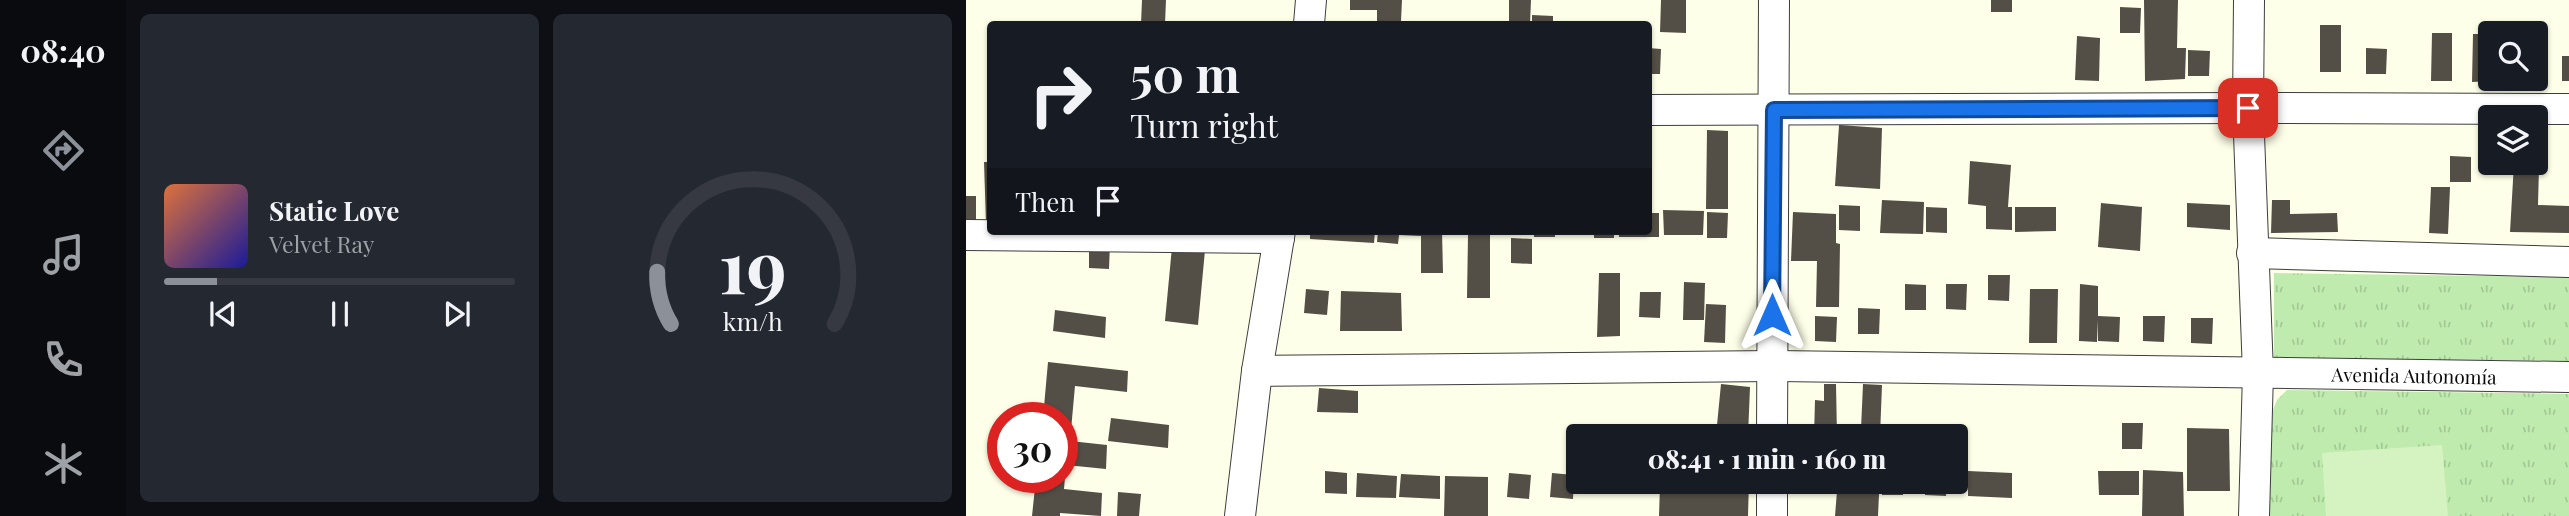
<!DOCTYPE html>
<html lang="en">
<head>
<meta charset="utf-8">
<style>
  :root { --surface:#171b24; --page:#242831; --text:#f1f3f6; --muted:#9ea1a6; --line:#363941; --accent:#8c9099 }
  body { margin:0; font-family:"Playfair Display",serif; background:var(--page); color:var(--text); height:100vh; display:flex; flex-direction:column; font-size:26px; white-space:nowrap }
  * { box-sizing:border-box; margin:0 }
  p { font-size:23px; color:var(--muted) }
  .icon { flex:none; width:38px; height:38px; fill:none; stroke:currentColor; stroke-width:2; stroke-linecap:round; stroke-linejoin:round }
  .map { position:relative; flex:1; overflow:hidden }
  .drawer { display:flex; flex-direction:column; gap:14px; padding:14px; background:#0d0f14; width:840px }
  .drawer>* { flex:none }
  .hud { position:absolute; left:21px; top:21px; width:665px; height:214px; border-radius:7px; box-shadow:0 2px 5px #0004; background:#171b24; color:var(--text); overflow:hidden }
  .controls { position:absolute; left:1512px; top:21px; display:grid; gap:14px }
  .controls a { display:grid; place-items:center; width:70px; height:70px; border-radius:7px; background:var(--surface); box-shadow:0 2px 5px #0004; font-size:35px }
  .speed { position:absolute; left:21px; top:402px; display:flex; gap:14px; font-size:35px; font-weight:700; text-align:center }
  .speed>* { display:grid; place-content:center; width:91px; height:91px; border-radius:50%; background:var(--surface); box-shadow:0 2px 5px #0004; line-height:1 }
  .speed .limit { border:10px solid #d22; background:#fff; color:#111 }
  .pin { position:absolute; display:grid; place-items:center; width:60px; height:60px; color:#fff; margin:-30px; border-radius:14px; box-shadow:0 4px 10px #0006 }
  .me { position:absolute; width:77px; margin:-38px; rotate:0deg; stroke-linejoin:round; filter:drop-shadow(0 0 5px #0008) }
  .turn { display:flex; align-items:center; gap:24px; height:147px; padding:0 28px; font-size:32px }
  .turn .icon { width:91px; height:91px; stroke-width:2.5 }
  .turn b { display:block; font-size:49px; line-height:60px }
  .then { display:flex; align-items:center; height:66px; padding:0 28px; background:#0003; gap:14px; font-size:26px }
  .drawer .widget { flex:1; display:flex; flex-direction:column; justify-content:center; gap:10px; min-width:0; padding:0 24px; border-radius:10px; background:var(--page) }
  .drawer .dial { align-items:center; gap:0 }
  .dial svg { height:182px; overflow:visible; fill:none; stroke:var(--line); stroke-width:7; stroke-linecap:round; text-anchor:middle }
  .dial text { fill:var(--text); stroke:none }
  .song { display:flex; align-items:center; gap:21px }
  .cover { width:84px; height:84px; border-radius:10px; background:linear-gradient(135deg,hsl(20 70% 55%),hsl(240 70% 35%)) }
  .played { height:7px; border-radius:4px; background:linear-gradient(90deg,var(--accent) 15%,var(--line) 15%) }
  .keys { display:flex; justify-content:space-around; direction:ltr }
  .drawer .tiles { flex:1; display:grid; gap:14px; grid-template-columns:repeat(2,1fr) }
  .trip { position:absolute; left:600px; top:424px; width:402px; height:70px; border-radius:7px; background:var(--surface); box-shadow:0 2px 5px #0004; font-weight:800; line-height:70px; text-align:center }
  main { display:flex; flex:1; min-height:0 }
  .dock { display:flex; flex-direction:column; width:126px; justify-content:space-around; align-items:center; background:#090b0e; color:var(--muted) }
  .dock .icon { width:49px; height:49px }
  .dock .active { color:var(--accent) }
  .dock b { font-size:32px; color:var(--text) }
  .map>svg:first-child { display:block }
  .park { fill:url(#park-tufts) }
  .pitch { fill:#d5f3c1 }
  .building { fill:#544f46 }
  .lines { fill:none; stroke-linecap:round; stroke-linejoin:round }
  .minor-casing { stroke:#3d3d3d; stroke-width:32 }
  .minor { stroke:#fff; stroke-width:30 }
  .route-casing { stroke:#114b97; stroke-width:18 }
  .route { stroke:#1a73e8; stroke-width:12 }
  .labels { text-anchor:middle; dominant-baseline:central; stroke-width:7; stroke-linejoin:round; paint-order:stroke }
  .street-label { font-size:19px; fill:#0a0a0a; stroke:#fff }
</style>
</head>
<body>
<main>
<nav class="dock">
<b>08:40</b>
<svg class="icon active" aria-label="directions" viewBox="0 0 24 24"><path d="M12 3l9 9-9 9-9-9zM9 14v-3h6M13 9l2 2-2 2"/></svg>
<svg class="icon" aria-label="music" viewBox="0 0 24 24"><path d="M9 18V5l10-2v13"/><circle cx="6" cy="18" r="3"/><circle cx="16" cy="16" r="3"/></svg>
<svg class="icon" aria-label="phone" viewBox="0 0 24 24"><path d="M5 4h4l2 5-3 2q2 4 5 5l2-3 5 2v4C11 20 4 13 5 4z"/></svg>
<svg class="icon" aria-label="climate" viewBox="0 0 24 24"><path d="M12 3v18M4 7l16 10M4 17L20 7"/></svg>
</nav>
<section class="drawer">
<div class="tiles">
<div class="widget">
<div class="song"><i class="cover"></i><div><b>Static Love</b><p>Velvet Ray</p></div></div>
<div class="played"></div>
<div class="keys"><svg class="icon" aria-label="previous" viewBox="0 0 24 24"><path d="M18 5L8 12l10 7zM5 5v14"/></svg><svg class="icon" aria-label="pause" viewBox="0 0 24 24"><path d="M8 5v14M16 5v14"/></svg><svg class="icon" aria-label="next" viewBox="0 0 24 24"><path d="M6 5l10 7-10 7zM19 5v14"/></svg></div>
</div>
<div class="widget dial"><svg viewBox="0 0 100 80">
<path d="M14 69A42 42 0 1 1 86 69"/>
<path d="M14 69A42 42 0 0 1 8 46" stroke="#8c9099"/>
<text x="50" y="56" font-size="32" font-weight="700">19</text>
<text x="50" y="72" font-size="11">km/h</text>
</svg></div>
</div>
</section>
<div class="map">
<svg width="1603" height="516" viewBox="0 0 1603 516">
  <defs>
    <pattern id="park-tufts" width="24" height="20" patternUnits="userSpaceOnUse" patternTransform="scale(1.75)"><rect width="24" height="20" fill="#bfecae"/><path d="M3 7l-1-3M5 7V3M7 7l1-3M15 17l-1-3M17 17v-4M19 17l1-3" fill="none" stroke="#a3c994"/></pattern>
  </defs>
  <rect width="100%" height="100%" fill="#feffe8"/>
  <!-- park -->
  <g class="park">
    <polygon points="1308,273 1603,277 1603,361 1308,359"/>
    <polygon points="1321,390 1603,394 1603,516 1301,516 1302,422 1311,400"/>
  </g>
  <!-- pitch -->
  <polygon class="pitch" points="1476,445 1482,516 1360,516 1356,453"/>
  <!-- building -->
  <g class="building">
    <polygon points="176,0 200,0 199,24 175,24"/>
    <polygon points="384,0 436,0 435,21 456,21 456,24 411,24 411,10 384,10"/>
    <polygon points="543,0 565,0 564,24 543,23"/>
    <polygon points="695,0 720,0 720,33 694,32"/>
    <rect x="1025" y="0" width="21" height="12"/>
    <polygon points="1178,0 1212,0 1211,48 1220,48 1219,79 1179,81"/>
    <polygon points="1154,7 1175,8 1174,33 1154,33"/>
    <polygon points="566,15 587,16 587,24 566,24"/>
    <rect x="1354" y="25" width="21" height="47"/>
    <polygon points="1466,33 1486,33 1486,81 1465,81"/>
    <polygon points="1507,34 1524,34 1524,79 1527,79 1527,81 1506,82"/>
    <polygon points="1111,36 1134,38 1133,81 1109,80"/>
    <polygon points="682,48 695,49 694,74 682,74"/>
    <polygon points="1400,48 1421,49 1420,74 1400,74"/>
    <polygon points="1222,50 1244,51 1243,76 1222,76"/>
    <rect x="1596" y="56" width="7" height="25"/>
    <polygon points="1530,79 1572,79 1572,81 1530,82"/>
    <polygon points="873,125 916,128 914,189 869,186"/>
    <polygon points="1570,128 1574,128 1572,205 1603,206 1603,233 1544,232 1548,163 1570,163"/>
    <polygon points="741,130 762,131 762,209 740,209"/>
    <polygon points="1484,156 1505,157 1505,182 1484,182"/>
    <polygon points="1004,161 1045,165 1042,207 1046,207 1046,230 1020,229 1020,206 1002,204"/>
    <polygon points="18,162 24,162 24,223 20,223"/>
    <polygon points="1465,187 1484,187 1482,234 1463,233"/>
    <rect x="0" y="196" width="10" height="26"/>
    <polygon points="916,200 958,202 957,234 914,233"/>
    <polygon points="1306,200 1324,200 1324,214 1371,213 1372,232 1305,233"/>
    <polygon points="1135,203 1176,207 1174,251 1132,247"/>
    <polygon points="1221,203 1264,205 1264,230 1221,227"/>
    <polygon points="873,205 894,206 894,231 873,230"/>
    <polygon points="960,207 981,208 981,233 960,232"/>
    <polygon points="1049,207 1090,207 1090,231 1049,232"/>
    <polygon points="697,210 738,211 737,235 698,235"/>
    <polygon points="741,212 762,213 761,238 741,238"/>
    <polygon points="827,212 870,214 870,243 874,244 873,307 850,307 851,261 825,261"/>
    <polygon points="682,213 693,213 693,237 653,237 653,231 682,231"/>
    <polygon points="344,231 409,231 408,243 344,239"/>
    <polygon points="412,231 476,231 477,273 455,273 455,236 433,235 432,244 411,242"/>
    <rect x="568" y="231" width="21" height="6"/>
    <rect x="628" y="231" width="20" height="7"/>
    <polygon points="502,235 524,235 524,298 501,298"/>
    <polygon points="545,238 566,239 566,264 545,263"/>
    <polygon points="123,243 144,243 143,269 123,268"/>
    <polygon points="206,247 239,250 232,325 199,321"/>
    <polygon points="633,273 654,273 654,336 631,337"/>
    <polygon points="1022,275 1044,275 1043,301 1022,300"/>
    <polygon points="718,282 739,283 738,320 717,320"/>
    <polygon points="939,284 960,285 960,310 939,310"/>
    <polygon points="980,284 1001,284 1000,310 980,309"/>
    <polygon points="1114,284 1132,286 1132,316 1154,317 1153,342 1132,341 1131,320 1131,342 1113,341"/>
    <polygon points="340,289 363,291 361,315 338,313"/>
    <polygon points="1064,289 1092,289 1091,343 1063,343"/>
    <polygon points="375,291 435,293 436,331 374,331"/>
    <polygon points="674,292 695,292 694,318 673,317"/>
    <polygon points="740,304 760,305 759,343 738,342"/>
    <polygon points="892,308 914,309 913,334 892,334"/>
    <polygon points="89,310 140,317 139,338 87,331"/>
    <polygon points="849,316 871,317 870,342 849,341"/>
    <polygon points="1177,316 1199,316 1198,342 1177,341"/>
    <polygon points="1225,318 1247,318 1246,344 1225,343"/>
    <polygon points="82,362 162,371 161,392 109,386 104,441 141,445 140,469 100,465 98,489 136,493 135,516 94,513 94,516 66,516 70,478 96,478 96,418 77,418"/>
    <polygon points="755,384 784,387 782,436 764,435 764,427 751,425"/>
    <polygon points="858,384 870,384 871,436 848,436 849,400 858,401"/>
    <polygon points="897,384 916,385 914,436 903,436 903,429 895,429"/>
    <polygon points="353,388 392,391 392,413 351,412"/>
    <polygon points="145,418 203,425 202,448 142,441"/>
    <polygon points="1156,423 1177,423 1176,449 1156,449"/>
    <polygon points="1221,428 1263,429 1264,491 1221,491"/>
    <polygon points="1177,470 1217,472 1218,516 1176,516"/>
    <polygon points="359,471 381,473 381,494 359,493"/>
    <polygon points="1002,471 1046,473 1046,498 1002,496"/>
    <polygon points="1132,471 1173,471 1173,495 1133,495"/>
    <polygon points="391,473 431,476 430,498 390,497"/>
    <polygon points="543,473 565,475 563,499 541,497"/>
    <polygon points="586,473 608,475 607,499 584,497"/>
    <polygon points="435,474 474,476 474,499 433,497"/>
    <polygon points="479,476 522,477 522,516 478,516"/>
    <polygon points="738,481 783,481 782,516 693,516 694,485 738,486"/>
    <rect x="916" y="481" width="21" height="14"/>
    <polygon points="960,481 981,481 980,496 959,495"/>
    <polygon points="871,491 913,494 912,516 869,516"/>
    <polygon points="152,492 175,494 173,516 151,516"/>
  </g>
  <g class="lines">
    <defs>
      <g id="minor">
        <polyline points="1283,0 1282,108 1292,373 1288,516"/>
        <polyline points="343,24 345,0"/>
        <polyline points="682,110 1282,108 1603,109"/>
        <polyline points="0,235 313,238"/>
        <polyline points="1286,253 1603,262"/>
        <polyline points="291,371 806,366 1603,377"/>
        <polyline points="806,436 808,0"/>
        <polyline points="274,516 291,371 314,231"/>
        <polyline points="806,516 806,481"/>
      </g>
    </defs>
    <!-- minor casing -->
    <use href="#minor" class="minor-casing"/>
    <!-- minor -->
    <use href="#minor" class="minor"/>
  </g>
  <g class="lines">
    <defs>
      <polyline id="route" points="806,315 808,110 1282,108"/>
    </defs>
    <!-- route casing -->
    <use href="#route" class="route-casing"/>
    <!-- route -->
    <use href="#route" class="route"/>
  </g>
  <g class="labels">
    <!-- street labels -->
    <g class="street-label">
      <text transform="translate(1448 375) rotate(1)">Avenida Autonomía</text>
    </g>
  </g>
</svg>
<div class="controls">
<a><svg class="icon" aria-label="search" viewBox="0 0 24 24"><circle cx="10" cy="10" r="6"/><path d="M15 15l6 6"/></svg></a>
<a><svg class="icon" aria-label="layers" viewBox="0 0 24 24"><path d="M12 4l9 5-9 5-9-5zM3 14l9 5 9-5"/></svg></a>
</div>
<div class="speed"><div class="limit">30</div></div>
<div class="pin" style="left:1282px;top:108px;background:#d93025"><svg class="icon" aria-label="arrive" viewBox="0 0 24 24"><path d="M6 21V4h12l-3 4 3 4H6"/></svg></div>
<svg class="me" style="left:806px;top:315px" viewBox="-20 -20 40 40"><path d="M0-17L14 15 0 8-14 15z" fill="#1a73e8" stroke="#fff" stroke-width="4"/></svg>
<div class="trip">08:41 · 1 min · 160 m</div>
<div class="hud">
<div class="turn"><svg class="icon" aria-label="right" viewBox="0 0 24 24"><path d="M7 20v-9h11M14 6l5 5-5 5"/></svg><div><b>50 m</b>Turn right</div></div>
<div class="then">Then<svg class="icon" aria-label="arrive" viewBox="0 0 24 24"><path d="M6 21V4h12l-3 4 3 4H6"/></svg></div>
</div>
</div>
</main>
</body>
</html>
